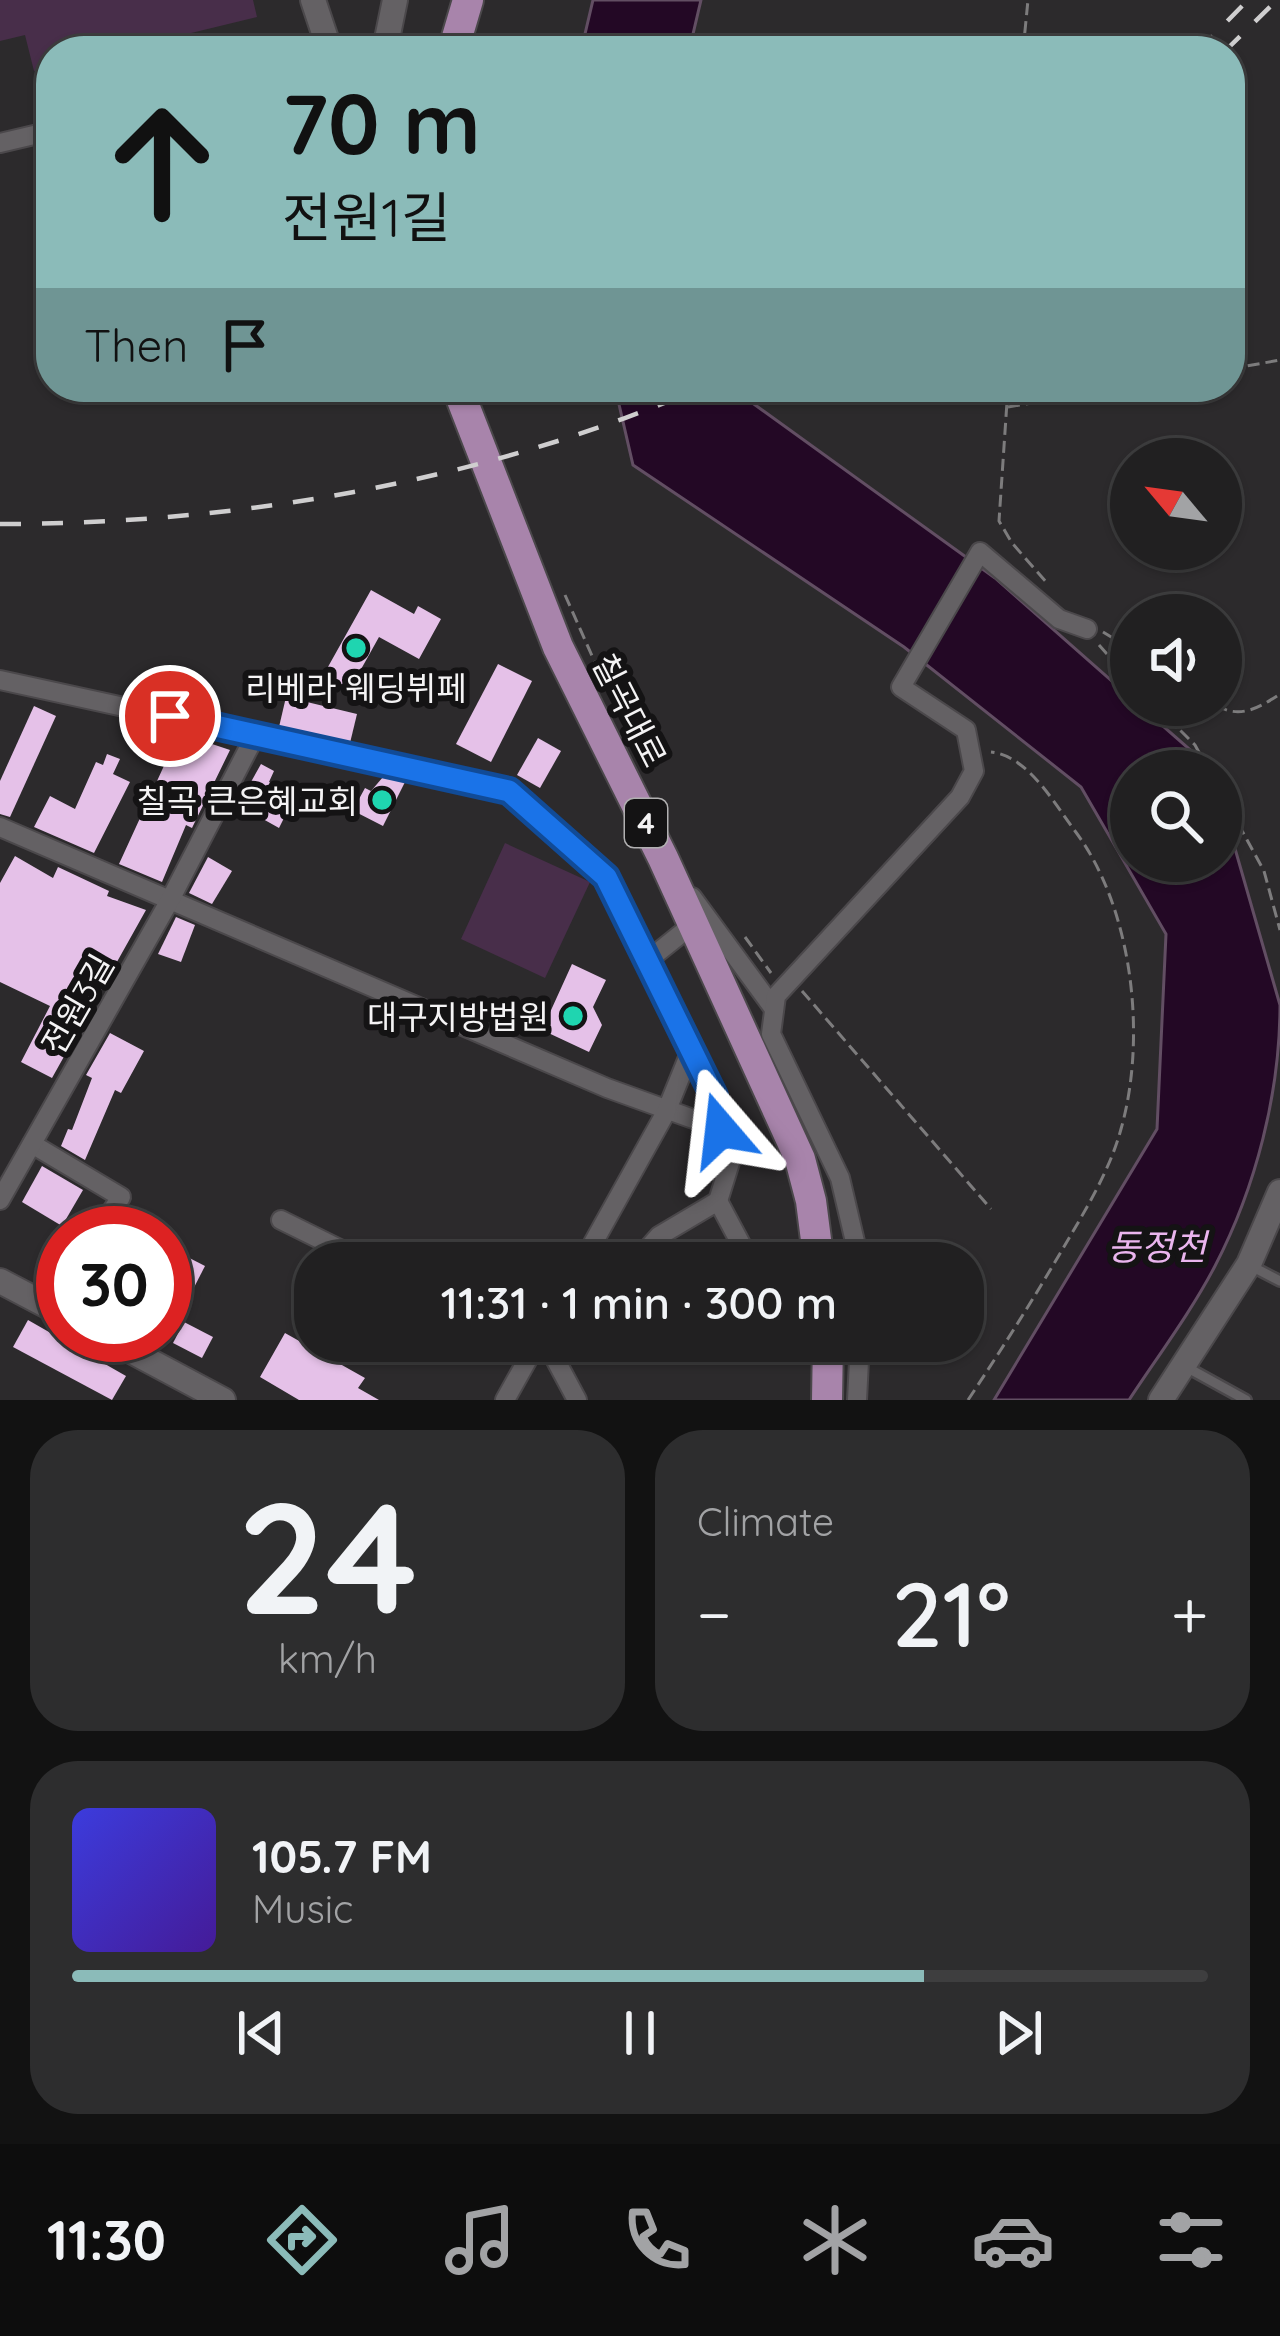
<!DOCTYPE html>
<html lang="en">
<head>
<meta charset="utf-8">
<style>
  :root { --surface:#212021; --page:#2d2d2e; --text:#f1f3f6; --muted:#a2a3a5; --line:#3e3e3f; --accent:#8bbbb9 }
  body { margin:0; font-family:Quicksand,"Noto Sans KR",sans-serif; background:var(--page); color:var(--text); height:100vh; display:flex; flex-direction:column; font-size:45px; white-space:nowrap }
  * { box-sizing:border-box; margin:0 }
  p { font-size:39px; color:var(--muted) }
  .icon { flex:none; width:66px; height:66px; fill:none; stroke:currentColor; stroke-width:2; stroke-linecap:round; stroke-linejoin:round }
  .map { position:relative; height:1400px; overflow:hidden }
  .sheet { display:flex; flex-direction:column; gap:30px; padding:30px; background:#121212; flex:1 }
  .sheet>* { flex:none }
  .hud { position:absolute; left:36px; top:36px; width:1209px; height:366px; border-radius:48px; box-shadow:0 3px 9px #0004,0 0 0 3px var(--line); background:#8bbbb9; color:#111; overflow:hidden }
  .needle { width:78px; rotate:299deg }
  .controls { position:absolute; left:1110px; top:438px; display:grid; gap:24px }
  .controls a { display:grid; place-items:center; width:132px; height:132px; border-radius:50%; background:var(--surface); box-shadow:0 3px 9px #0004,0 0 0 3px var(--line); font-size:60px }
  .speed { position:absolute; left:36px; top:1206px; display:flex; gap:24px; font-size:60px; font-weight:700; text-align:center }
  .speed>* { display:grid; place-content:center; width:156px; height:156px; border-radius:50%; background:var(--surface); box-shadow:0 3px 9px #0004,0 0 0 3px var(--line); line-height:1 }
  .speed .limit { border:18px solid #d22; background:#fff; color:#111 }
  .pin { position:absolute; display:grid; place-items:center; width:102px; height:102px; color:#fff; margin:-51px; border:6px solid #fff; border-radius:50%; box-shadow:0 3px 12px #0007 }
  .me { position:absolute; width:132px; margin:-66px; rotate:343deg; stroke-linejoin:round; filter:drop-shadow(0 0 9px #0008) }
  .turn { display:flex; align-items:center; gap:42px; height:252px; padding:0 48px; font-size:54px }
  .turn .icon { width:156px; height:156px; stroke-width:2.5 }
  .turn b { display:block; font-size:84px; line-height:102px }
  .then { display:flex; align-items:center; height:114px; padding:0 48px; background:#0003; gap:24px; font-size:45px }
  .big { font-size:90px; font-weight:600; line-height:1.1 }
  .sheet .card { flex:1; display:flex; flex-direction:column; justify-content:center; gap:18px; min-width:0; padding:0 42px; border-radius:48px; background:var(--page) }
  .sheet .dial { align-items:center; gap:0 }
  .dial b { font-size:156px; line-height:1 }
  .song { display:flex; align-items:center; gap:36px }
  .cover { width:144px; height:144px; border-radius:18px; background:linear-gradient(135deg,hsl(240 70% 55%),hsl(260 70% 35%)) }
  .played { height:12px; border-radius:6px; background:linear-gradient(90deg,var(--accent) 75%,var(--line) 75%) }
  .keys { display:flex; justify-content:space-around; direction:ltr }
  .heat { display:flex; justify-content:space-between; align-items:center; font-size:66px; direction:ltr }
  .sheet .tiles { flex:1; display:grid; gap:30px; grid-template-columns:1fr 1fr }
  .card:last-child { grid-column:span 2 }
  .trip { position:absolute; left:294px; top:1242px; width:690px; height:120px; border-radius:48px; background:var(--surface); box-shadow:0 3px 9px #0004,0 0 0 3px var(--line); font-weight:600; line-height:120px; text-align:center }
  .dock { display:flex; height:192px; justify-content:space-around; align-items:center; background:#0d0d0d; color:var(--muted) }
  .dock .icon { width:84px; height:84px }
  .dock .on { color:var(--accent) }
  .dock b { font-size:54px; color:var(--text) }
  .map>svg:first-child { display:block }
  .green { fill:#482e4a }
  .water { fill:#230825; stroke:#624e63; stroke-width:3 }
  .building { fill:#e5c1e8 }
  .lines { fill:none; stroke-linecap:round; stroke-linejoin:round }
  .service-casing { stroke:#4b484b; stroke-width:14 }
  .minor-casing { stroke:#4b484b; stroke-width:22 }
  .tertiary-casing { stroke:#4b484b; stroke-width:28 }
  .primary-casing { stroke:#4b484b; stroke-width:34 }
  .path { stroke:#7d7c7d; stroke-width:3; stroke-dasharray:12 6; stroke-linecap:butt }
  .service { stroke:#646164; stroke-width:9 }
  .minor { stroke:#646164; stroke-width:18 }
  .tertiary { stroke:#646164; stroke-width:24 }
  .primary { stroke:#a884ab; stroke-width:30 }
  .rail { stroke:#cfcecf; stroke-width:4.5; stroke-dasharray:21 21; stroke-linecap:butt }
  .route-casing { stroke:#114b97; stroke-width:30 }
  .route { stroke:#1a73e8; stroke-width:21 }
  .poi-dot { fill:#1fd5b0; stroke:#141314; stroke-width:4.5 }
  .labels { text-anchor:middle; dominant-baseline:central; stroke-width:12; stroke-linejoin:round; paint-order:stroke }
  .shield { fill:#141314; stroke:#b1b0b1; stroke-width:3 }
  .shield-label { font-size:30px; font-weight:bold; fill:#f4f3f4 }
  .poi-label { font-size:33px; fill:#f4f3f4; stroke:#141314; text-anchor:end }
  .street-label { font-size:33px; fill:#f4f3f4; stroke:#141314 }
  .water-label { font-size:36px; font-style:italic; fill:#eab5ee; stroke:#141314 }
</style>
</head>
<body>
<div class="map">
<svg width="1280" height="1400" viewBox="0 0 1280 1400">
  <rect width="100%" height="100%" fill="#2c2a2c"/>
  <!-- green -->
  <g class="green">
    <polygon points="0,0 253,0 257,17 117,51 51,51 51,67 34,71 25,35 0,41"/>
    <polygon points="505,843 590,882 545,978 461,939"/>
  </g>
  <!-- water -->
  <g class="water">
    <polygon points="593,0 701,0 689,51 581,51"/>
    <path d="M615,387H738L740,394L995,578L1131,698V705H1139L1212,769L1131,771V861H1221V800L1280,1005C1280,1093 1256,1187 1215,1266C1191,1312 1158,1356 1129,1400H994L1157,1129L1166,934L1081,787L904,647L633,465Z"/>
  </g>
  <!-- building -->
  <g class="building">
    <polygon points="371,590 414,614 418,606 441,619 419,659 379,637 350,689 324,674"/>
    <polygon points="498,664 532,681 491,762 456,744"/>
    <polygon points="286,697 357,714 350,743 279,727"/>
    <polygon points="34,706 56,716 10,817 0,814 0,781"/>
    <polygon points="179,733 230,750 192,828 186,825 162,882 119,864"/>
    <polygon points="538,738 561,751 540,788 517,775"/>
    <polygon points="107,754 120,759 113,774 130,782 94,853 34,827 50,796 75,809 96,762 103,765"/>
    <polygon points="261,764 274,771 269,782 279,787 275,795 291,804 279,828 238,805"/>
    <polygon points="383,777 405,782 383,826 340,804 346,792 359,799 365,788 371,791"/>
    <polygon points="15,856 53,878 58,867 109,891 107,896 146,910 52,1078 21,1062 50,1006 0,982 0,883"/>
    <polygon points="208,857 232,871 212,904 189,893"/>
    <polygon points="176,917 195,925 181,962 158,954"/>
    <polygon points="572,964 606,980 593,1007 602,1025 589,1052 542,1030"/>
    <polygon points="110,1033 144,1051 121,1093 115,1090 85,1160 61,1146 68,1129 72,1130 92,1078 86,1075"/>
    <polygon points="42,1166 83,1190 62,1226 22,1202"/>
    <polygon points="170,1248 205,1266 165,1344 165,1259"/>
    <polygon points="28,1320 126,1376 112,1400 13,1347"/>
    <polygon points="184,1322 213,1337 202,1358 173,1343"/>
    <polygon points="285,1333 365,1378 358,1388 379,1400 299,1400 260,1377"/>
  </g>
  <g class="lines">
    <defs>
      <g id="service">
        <polyline points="1253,1267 1280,1281"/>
        <polyline points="1188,1368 1246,1400"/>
      </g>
      <g id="minor">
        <polyline points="0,143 51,131"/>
        <polyline points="0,680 509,791 606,877 647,961"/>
        <polyline points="0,827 607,1088 721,1129"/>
        <polyline points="692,897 774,1009"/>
        <polyline points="692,925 647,961 714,1095 732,1156 718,1201"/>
        <polyline points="32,1144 121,1197 97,1233"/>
        <polyline points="0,1200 170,900 256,734"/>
        <polyline points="281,1220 368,1263"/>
        <polyline points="582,1263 666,1112 692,1048"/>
        <polyline points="635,1263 659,1236 718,1201 751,1263"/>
        <polyline points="860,1263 840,1178 771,1034 776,996 960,797 974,771 966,730 901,687 980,552 1059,619 1087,629"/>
        <polyline points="49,1307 63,1286"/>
        <polyline points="527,1341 553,1355 577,1400"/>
        <polyline points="505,1400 538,1341"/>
        <polyline points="857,1400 860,1341"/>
      </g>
      <g id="tertiary">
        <polyline points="313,0 330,51"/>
        <polyline points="376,51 385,49 395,0"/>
        <polyline points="0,1281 63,1314"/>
        <polyline points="101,1335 223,1400"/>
        <polyline points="1161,1400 1249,1264 1280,1192"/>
      </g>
      <g id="primary">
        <polyline points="453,51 468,0"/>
        <polyline points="457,387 558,647 663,858 800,1159 811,1201 819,1263"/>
        <polyline points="827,1400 828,1341"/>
      </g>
    </defs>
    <!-- service casing -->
    <use href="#service" class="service-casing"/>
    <!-- minor casing -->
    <use href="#minor" class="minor-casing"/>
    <!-- tertiary casing -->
    <use href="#tertiary" class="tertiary-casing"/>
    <!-- primary casing -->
    <use href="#primary" class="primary-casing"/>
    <!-- path -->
    <g class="path">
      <polyline points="1023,51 1028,0"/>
      <polyline points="1230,369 1280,360"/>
      <polyline points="1008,387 999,521 1012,543 1048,584"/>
      <polyline points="1008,407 1125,387"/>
      <polyline points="565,595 605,685"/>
      <polyline points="1103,632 1131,649"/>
      <polyline points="1099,645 1131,681"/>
      <polyline points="1155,705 1195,745 1209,771"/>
      <path d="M1216,705C1240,720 1260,707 1280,694"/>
      <polyline points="1221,792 1264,871 1280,930"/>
      <polyline points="745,937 771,973"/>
      <polyline points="802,991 991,1209"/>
      <path d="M968,1400C1002,1349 1034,1298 1065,1245C1086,1209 1110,1170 1121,1129C1147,1038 1133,908 1075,831C1054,803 1028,756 991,752"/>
    </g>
    <!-- service -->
    <use href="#service" class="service"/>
    <!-- minor -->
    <use href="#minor" class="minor"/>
    <!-- tertiary -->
    <use href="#tertiary" class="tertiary"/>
    <!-- primary -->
    <use href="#primary" class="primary"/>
    <!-- rail -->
    <g class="rail">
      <polyline points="1198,51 1248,0"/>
      <polyline points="1225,51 1277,0"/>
      <path d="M0,524C239,524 482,482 703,387"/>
    </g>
  </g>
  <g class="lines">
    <defs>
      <polyline id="route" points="170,716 509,791 606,877 714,1096 721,1130"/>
    </defs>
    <!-- route casing -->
    <use href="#route" class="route-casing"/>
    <!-- route -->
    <use href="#route" class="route"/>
  </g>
  <!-- markers -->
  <g class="poi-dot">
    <circle cx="356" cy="648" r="12"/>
    <circle cx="382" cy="800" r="12"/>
    <circle cx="573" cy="1016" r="12"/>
  </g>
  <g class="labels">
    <!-- shield labels -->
    <rect class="shield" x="625" y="799" width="42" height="48" rx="9"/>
    <g class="shield-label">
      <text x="646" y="823">4</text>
    </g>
    <!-- poi labels -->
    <g class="poi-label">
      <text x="356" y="687" text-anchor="middle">리베라 웨딩뷔페</text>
      <text x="358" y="800">칠곡 큰은혜교회</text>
      <text x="549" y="1016">대구지방법원</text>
    </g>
    <!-- street labels -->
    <g class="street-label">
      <text transform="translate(630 710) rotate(63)">칠곡대로</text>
      <text transform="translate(77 1004) rotate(-60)">전원3길</text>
    </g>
    <!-- water labels -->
    <g class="water-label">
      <text x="1157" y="1246">동정천</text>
    </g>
  </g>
</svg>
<div class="controls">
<a><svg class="needle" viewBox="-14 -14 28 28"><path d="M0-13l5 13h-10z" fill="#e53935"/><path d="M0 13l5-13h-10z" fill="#a2a3a5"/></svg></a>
<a><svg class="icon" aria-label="sound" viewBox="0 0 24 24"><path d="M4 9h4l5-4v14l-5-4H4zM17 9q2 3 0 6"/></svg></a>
<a><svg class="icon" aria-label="search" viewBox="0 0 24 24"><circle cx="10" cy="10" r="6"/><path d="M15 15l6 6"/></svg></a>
</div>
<div class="speed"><div class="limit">30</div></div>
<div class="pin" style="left:170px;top:716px;background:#d93025"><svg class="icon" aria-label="arrive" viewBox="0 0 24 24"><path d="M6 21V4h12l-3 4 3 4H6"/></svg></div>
<svg class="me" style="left:721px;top:1130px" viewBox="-20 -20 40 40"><path d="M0-17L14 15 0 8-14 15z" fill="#1a73e8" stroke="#fff" stroke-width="4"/></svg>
<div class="trip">11:31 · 1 min · 300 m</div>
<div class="hud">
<div class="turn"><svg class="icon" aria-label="ahead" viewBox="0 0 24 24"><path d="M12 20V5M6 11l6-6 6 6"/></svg><div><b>70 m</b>전원1길</div></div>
<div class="then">Then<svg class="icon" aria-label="arrive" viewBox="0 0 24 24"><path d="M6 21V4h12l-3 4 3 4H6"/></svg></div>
</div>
</div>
<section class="sheet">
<div class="tiles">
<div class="card dial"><b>24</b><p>km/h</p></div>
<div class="card"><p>Climate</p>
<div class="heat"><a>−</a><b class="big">21°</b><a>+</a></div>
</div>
<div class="card">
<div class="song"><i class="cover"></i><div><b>105.7 FM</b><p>Music</p></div></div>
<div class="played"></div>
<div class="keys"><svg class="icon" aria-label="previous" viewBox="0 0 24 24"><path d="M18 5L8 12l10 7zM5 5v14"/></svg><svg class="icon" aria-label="pause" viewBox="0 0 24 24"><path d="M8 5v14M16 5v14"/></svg><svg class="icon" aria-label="next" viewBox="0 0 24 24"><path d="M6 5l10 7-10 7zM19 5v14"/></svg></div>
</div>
</div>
</section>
<nav class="dock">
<b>11:30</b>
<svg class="icon on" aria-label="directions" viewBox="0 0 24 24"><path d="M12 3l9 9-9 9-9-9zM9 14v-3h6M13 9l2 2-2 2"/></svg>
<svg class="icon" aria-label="music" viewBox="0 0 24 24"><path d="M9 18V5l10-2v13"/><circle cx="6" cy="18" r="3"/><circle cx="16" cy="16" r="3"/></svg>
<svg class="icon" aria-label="phone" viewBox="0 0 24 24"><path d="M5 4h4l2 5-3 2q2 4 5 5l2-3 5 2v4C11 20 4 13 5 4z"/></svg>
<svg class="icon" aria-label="climate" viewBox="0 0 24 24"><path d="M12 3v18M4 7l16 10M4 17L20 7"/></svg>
<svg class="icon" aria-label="car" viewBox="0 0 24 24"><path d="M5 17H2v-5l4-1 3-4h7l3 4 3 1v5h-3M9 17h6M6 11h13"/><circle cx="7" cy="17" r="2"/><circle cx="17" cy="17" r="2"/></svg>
<svg class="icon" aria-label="filters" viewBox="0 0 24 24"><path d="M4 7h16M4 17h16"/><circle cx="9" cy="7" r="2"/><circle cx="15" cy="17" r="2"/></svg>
</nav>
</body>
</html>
